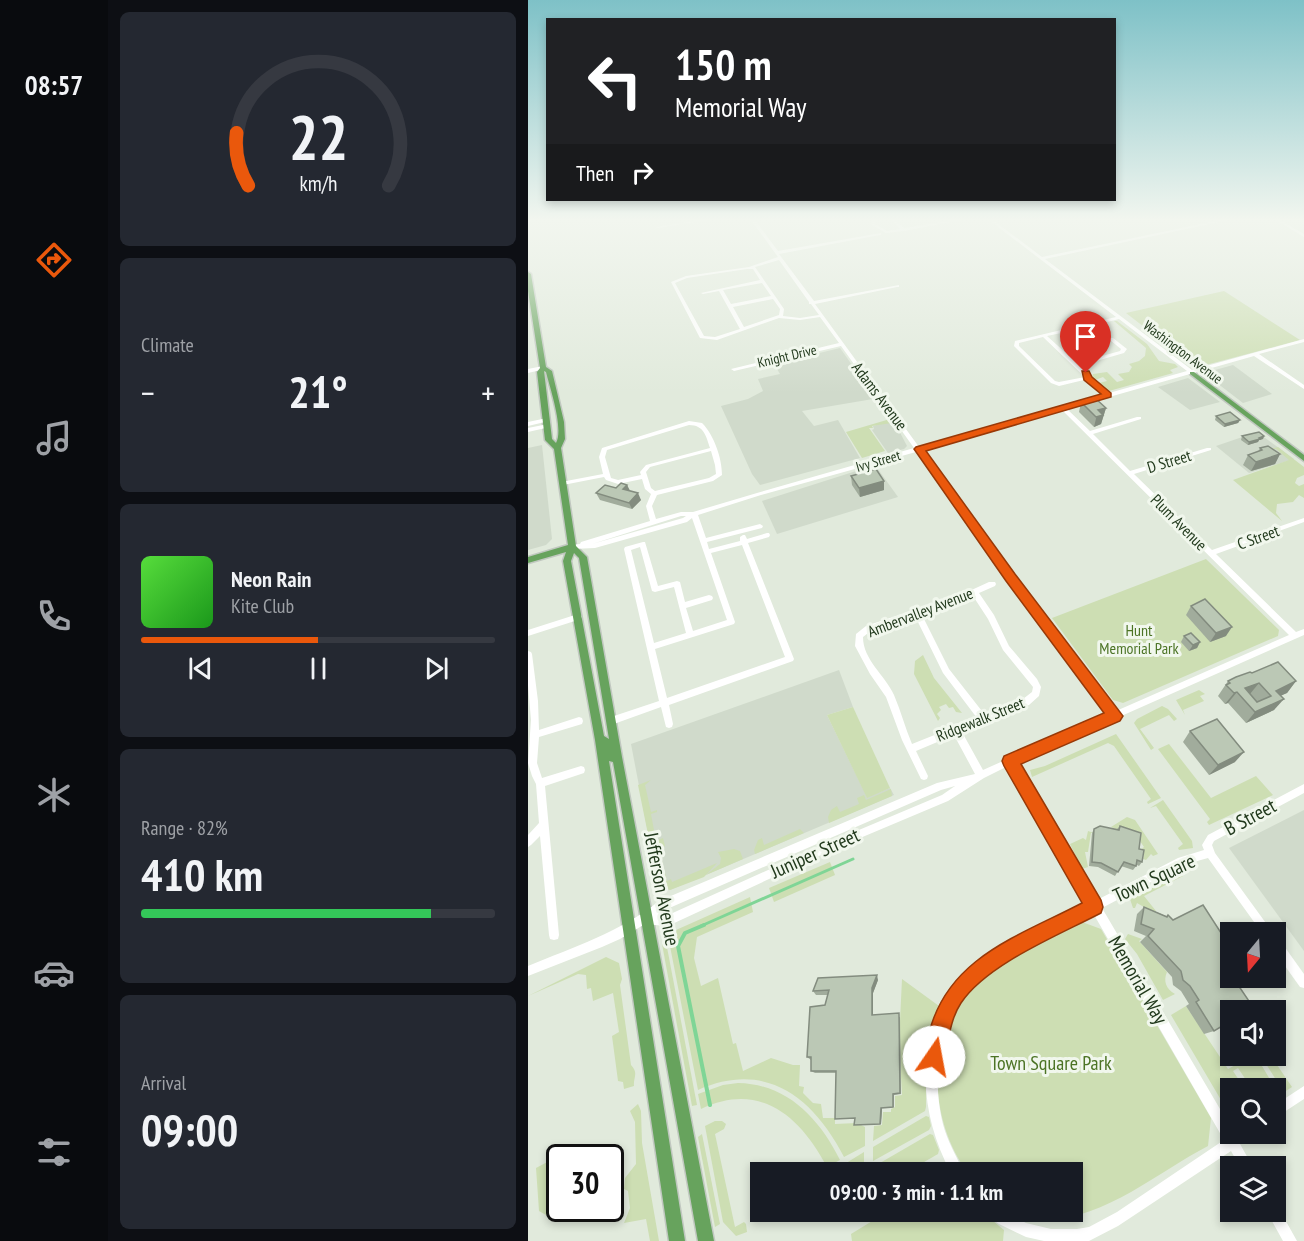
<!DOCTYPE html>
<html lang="en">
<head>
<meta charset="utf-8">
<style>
  :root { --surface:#171b24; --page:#242831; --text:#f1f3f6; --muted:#9ea1a6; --line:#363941; --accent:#ea580c }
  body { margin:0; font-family:"PT Sans Narrow",sans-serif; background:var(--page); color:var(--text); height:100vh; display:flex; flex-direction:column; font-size:22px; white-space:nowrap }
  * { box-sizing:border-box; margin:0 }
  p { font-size:20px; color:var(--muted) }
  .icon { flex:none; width:33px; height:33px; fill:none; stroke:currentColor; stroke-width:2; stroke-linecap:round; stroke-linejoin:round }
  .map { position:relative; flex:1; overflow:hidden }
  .side { display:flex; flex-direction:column; gap:12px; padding:12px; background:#0d0f14; width:420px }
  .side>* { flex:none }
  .top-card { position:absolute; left:18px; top:18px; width:570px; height:183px; border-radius:0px; box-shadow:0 3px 9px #0003; background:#202124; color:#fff; overflow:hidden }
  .needle { width:39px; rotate:198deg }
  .tools { position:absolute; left:692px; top:922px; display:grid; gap:12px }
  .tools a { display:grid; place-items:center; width:66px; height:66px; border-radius:0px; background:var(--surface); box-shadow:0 3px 9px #0003; font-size:30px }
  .speed { position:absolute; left:18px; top:1144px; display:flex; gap:12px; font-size:30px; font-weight:700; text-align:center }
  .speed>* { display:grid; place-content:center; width:78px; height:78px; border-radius:50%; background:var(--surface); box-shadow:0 3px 9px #0003; line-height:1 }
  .speed .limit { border:3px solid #111; border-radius:9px; background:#fff; color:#111 }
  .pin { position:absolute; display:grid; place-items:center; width:51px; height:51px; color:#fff; margin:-62px -26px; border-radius:50% 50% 50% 0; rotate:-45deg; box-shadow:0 0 6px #0007 }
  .pin .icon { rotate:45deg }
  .me { position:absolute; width:66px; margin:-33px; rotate:12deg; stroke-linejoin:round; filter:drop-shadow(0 0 4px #0008) }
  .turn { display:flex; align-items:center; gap:21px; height:126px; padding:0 30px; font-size:27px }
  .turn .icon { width:78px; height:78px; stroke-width:2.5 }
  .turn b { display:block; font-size:42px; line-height:51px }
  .then { display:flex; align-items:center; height:57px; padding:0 30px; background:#0003; gap:12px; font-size:22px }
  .big { font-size:45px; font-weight:700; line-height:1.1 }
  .side .card { flex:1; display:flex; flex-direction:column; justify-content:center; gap:9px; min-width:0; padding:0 21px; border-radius:9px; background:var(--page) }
  .side .dial { align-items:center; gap:0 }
  .dial svg { height:156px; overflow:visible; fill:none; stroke:var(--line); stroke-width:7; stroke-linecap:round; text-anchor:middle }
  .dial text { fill:var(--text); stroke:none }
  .song { display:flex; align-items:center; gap:18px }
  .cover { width:72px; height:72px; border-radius:9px; background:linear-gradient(135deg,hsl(110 70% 55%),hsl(120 70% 35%)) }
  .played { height:6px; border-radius:3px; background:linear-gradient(90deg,var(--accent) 50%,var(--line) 50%) }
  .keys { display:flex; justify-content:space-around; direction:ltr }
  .heat { display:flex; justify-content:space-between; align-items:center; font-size:33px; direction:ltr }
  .charge { height:9px; border-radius:4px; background:linear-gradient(90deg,#34c759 82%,var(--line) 0) }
  .trip { position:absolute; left:222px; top:1162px; width:333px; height:60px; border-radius:0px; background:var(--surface); box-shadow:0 3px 9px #0003; font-weight:700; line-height:60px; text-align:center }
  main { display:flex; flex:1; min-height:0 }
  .tabs { display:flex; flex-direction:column; width:108px; justify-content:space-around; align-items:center; background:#090b0e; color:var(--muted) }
  .tabs .icon { width:42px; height:42px }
  .tabs .selected { color:var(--accent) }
  .tabs b { font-size:27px; color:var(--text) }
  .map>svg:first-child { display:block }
  .built { fill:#d0dacb }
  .green { fill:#cddeb3 }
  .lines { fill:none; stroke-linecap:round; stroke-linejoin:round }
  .stream-far1 { stroke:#7fd596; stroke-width:3 }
  .stream { stroke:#7fd596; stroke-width:4 }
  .major-casing { stroke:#c1c8c0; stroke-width:3 }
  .minor { fill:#fff; fill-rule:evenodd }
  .major { fill:#67a35d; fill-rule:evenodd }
  .wall { fill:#a1ac9c }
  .shaded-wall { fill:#838c7f }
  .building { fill:#bbc8b5; stroke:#838c7f; stroke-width:1.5; fill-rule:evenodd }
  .route { fill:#ea580c; stroke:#983908; stroke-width:1.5 }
  .labels { text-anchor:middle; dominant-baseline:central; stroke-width:6; stroke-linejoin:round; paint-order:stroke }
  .far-street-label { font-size:14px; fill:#223a1d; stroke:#f1f7ed }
  .street-label { font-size:16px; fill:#223a1d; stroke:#f1f7ed }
  .park-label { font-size:16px; fill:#4c7425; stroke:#f1f7ed }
  .near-street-label { font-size:20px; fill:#223a1d; stroke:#f1f7ed }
  .near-park-label { font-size:20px; fill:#4c7425; stroke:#f1f7ed }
</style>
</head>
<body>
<main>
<nav class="tabs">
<b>08:57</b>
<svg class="icon selected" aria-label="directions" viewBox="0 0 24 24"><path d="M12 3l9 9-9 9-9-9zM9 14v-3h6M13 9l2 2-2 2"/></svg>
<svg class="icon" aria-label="music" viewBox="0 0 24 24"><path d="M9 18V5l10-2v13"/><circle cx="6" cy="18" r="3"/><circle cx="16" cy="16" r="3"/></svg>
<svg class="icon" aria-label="phone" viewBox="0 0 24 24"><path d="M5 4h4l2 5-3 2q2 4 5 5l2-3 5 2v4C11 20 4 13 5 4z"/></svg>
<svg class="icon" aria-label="climate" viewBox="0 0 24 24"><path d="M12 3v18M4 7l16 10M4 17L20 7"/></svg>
<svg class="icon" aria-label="car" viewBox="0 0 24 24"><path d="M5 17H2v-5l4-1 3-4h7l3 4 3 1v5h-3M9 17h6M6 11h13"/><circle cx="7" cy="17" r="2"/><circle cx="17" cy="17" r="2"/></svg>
<svg class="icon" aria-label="filters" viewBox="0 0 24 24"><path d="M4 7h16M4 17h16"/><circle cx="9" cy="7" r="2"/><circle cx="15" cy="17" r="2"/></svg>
</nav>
<section class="side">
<div class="card dial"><svg viewBox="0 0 100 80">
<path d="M14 69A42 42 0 1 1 86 69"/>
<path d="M14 69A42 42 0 0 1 8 42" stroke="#ea580c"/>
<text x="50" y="56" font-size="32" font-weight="700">22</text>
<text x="50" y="72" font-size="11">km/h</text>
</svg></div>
<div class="card"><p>Climate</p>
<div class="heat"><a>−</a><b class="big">21°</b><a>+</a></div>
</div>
<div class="card">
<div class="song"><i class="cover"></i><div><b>Neon Rain</b><p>Kite Club</p></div></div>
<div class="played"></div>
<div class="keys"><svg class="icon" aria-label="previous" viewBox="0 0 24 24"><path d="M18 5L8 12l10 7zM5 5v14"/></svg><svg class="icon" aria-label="pause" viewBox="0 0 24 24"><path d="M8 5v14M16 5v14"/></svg><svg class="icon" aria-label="next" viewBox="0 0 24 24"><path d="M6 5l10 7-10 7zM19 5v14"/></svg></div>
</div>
<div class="card"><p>Range · 82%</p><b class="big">410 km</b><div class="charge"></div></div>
<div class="card"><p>Arrival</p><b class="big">09:00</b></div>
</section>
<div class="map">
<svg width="776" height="1241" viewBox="0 0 776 1241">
  <rect width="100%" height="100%" fill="#e1eadc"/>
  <!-- built -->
  <g class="built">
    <polygon points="312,348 334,379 345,399 274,411 286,426 310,420 332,458 232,485 224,474 193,406 220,399 235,391 230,379 252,374 246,364"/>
    <polygon points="705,365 744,394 715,403 676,373"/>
    <polygon points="660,378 692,402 662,410 630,387"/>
    <polygon points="356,423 367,423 379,446 376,449 360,453 344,430 346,429 345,426"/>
    <polygon points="729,432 766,459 721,473 688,446"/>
    <polygon points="14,445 24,539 18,545 0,550 0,448"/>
    <polygon points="347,465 370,497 249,534 234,501"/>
    <polygon points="311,670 325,707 299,715 339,797 362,788 366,795 142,890 130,885 103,744"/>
    <polygon points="776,810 776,951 701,848"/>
  </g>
  <!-- green -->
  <g class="green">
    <polygon points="696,291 772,340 674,366 664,364 598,313"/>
    <polygon points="586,321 589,321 619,344 631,361 647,364 650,367 642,370 645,373 581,391 571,383 579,381 575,377 567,380 564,377 565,374 579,372 589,382 596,380 590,374 601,372 604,367 601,364 611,361 617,356 618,348"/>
    <polygon points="362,419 364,423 344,426 345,428 341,428 357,451 334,458 318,432"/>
    <polygon points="750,447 776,467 776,475 769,478 767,483 771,486 776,484 776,498 771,495 765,502 749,504 748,513 754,521 705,480 761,460 748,449 743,449"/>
    <polygon points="678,559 751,630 750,636 595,703 585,700 524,618"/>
    <polygon points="395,655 406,678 434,713 428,712 425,707 421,708 418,704 411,707 413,710 409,714 412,718 410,721 386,674 387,661"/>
    <polygon points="671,690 677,694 672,696 676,701 655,710 657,715 648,700"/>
    <polygon points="634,706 640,709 649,719 646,721 641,715 612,729 626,748 623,750 606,723 609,719"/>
    <polygon points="325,707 362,788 339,798 299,715"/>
    <polygon points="588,734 633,798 620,804 619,802 623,799 586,746 580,743 504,777 502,770 517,766"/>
    <polygon points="641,744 683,798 728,776 745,795 681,825 679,822 682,819 630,749"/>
    <polygon points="123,780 117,785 123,812 129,810 129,812 123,814 128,841 135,838 137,846 124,854 110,785"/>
    <polygon points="363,789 364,796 301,823 300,817 303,810 309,806 312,812 331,804 329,798 336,795 338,800"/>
    <polygon points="635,800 664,841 665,848 651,850 650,848 655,844 628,806 622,808"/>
    <polygon points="599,817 607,820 630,854 625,856 623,854 618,860 615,859 616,854 610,852 616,847 610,838 583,827"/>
    <polygon points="272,829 276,833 227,854 226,850 230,840 234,838 236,845"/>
    <polygon points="560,831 566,833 563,833 560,852 557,852 560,867 554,869 542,844 555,838 558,840"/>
    <polygon points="206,849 212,851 215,859 178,875 192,864 193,858 190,852"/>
    <polygon points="132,853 139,881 143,879 144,882 189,863 176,877 142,890 130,885 125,856"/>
    <polygon points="302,862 307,875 246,902 241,888"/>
    <polygon points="651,874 655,876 616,896 628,911 626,913 609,903 607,908 605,908 602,899"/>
    <path d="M222,897L225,912L169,937L166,958L173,986L190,978L205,1044L208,1043L215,1071L243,1058L265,1065H272L271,1086L276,1087L275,1093L285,1103L293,1104L295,1118H307V1124L329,1123L337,1127V1146L316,1157C285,1097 238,1060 170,1090L141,941L148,930Z"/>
    <path d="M554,922L573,929L683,1118L680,1146C621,1176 554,1241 481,1212H544V1173H440C398,1118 396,1022 453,976C477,956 525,937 554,922Z"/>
    <path d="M600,934L614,939L611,941L639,972C635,981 638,989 647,994L635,1000L609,954L597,939Z"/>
    <polygon points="138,942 169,1105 164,1106 134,944"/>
    <path d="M78,957L91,963L94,979L92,985L103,1065C111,1073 105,1078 106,1086L96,1089L95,1082L90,1081L84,1036L91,1032L85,993L65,1001L63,988L59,989L58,975L50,974L0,996Z"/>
    <polygon points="374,979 411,1006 398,1056 398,1107 397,1111 345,1141 346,1126 354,1125 355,1112 363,1112 363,1109 367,1107 367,1096 374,1095 371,1042"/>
    <polygon points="658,1006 700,1069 711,1063 707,1056 728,1056 746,1086 750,1083 733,1056 743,1056 764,1087 747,1098 747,1089 724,1089 710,1068 705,1071 717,1089 702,1089 702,1101 693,1100 643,1015"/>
    <path d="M210,1083C259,1084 291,1118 312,1160L299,1167C272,1116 232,1081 173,1109L170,1094L195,1085Z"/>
    <polygon points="110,1104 113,1111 114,1143 131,1241 122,1241 118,1219 96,1223 102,1208 100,1191 96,1189 97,1178 108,1164 107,1122 102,1111"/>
    <polygon points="398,1116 401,1117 403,1126 401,1130 345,1161 345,1147"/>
    <polygon points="187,1121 194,1121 198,1124 196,1129 187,1134 207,1227 216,1222 218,1224 219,1232 208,1236 195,1222 177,1126"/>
    <polygon points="174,1134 192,1224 187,1227 170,1137"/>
    <polygon points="402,1134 405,1135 411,1150 410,1154 377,1173 345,1173 345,1167"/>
    <polygon points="38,1152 39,1154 20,1164 21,1176 18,1178 23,1210 31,1206 32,1208 18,1215 11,1211 8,1168"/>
    <polygon points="336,1152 336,1167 325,1173 302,1173"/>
    <polygon points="359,1212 454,1212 476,1230 475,1241 324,1241 323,1234"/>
  </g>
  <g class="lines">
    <!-- stream-far1 -->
    <polyline class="stream-far1" points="173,926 325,859"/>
    <!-- stream -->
    <polyline class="stream" points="176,925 157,933 150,946 182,1105"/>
    <defs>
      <g id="major">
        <path d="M0,272L3,274L18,367L24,371L36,422L37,439L33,448L48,546L59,557L94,757L186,1241H170L85,762L81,761L157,1241H141L67,740L35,561L38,552L0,563V557L40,545L26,449L17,440L9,372L12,368L0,291ZM16,371L18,372C22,388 36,429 28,443L24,439ZM46,553L51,558L81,739L76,736L43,561Z"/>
        <polygon points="662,372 666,372 776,455 776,461 662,374"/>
      </g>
    </defs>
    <!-- major casing -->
    <use href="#major" class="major-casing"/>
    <!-- minor -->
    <g class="minor">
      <polygon points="172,220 180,220 130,228 128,227"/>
      <path d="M223,220H227L250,251L353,233V235H352L251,254L286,301L371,285V287H369L287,304L391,447L576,395L560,379L531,386L523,383L486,346L487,341L588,317L461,220H465L514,257L692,220H698L696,221L517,259L664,370L776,339V342L731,354L776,385V389L726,356L666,373V374H662L539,409L562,431L609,417H613V419L565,434L602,471L679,448H683V450L606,474L684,550L776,518V522L688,554L768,632L776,629V635L591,717L590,719H586L488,763L569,900L650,858L676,850L674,845L680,835L776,784V793L686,841L684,845L687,853L745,933H734L680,858L655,865L574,908L702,1126V1134H722L720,1138L712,1144L725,1167H712L703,1151L590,1226L561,1241H516L498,1237L471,1224L461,1217L460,1212H477L498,1223L523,1229H549L561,1227L589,1212L696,1140L565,913C545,923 524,934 504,945C455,971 422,991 412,1050C408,1077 409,1105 417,1131C422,1146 430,1159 436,1173H423C395,1120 387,1060 416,1005C422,993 429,982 440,972C458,957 478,947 499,936C519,926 540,915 560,904L480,766L456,778L420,801L306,849L142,925L138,926L117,924L92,939L74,947L0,976V966C46,947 92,932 131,901L409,783L447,774L426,735L388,751L400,776L399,779L396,780L393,779L374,740L358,697L342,674L327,646L328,634L338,626L437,593L461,582H467L468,584L467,586L451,593L466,615L481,646L509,679L513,687L511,696L501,705L434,732L455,770L580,714L479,580L388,452L233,495L170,515L178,538L232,524L235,526L234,528L179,542L181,549L212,541V537L215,535H217L219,539L239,533H241L242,535L241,537L220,543L266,659L265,661L141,705L145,724L144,727L141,728L138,727L133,707L83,725L80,724L79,721L80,718L131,701L96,549L97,547L115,542H117L130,586L149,581L152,582L157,602L181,595L184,596L185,598L184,600L158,608L165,631L199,620L164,518L159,522L67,548L44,549H42L41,547L42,545L52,544L53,542L122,521L118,506L123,494L117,489L114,479L90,484L78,480L76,477L35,485L32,483L33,482L75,474L71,457L74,448L161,421L174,423C186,435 194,458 194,475L185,481L129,495L124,506L128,519L153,512H165L229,493L386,448L313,346L206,371L203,369L311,343L292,317L272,320L251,318L189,340L172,338L143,282L158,276L221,267L250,257ZM251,260L281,302V304H283L291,315L272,318L255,316L256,309L227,267ZM219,269H225L232,280L173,293L175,294L191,291L212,329L187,337L176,336L147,283L159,278ZM234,283L243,296L203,304L195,290ZM245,299L252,309L251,315L216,327L205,307ZM591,319L659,371L581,393L551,366L596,353L599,349L585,338H563L552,329ZM547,330L560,340H582L593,349L592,351L549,363L519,336ZM515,337L557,377L531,382L527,381L491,346V343ZM534,410L761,635L588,711L485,576L393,450ZM161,425C176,425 178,436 182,448L118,465L112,472L113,475L90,480L83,478L77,457L79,450ZM183,451L187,465L188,474L181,478L127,491L123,488L118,472L122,467ZM153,516H158L155,518L64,544ZM214,545L257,657L139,698L127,649L206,624L207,622L183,553ZM112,547L124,591L127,592L146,587L158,633L126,643L103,550ZM445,596L460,619L475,650L505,687L504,692L495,699L457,715L421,669L393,613ZM387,616L415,673L449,718L384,744C377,728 373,711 366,695C357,675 335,660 335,637L344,630ZM427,786L414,795L300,843L138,916L130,915L139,909L413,790Z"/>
      <polygon points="343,220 347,220 347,224 359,231 372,229 363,220 367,220 376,228 426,220 433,220 376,231 358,233 344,225"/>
      <polygon points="748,220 752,220 776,234 776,237"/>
      <polygon points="15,366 18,368 17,369 0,373 0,369"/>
      <polygon points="19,418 21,419 21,421 0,426 0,422"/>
      <polygon points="20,424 22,425 22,427 0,432 0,428"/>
      <polygon points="50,614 53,615 54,617 53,619 0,636 0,630"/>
      <polygon points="0,651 3,652 4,654 10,701 11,730 51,717 54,718 55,721 54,724 11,737 9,763 14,778 53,766 56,767 57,770 56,773 17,786 31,935 30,939 26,940 22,939 21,935 12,836 3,845 0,847 0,835 11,823 8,784 4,776 0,763 3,720 0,685"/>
      <polygon points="747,938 751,939 776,974 776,988 772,987 747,952"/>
      <polygon points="776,1086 776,1099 747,1118 747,1105"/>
      <polygon points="747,1206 750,1207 769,1241 755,1241 739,1212 747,1212"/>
    </g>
    <!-- major -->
    <use href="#major" class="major"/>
  </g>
  <!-- wall -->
  <g class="wall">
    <polygon points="553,402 578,408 573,424 566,427 551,412"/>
    <polygon points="688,416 712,420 710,423 696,427 687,420"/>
    <polygon points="714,436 736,436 735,439 731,440 730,442 720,445 713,440"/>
    <polygon points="732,448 752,454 747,464 723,471 715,465 720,455 730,452"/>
    <polygon points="323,476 356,481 356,490 332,497 324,485"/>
    <polygon points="99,485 102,491 113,500 104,509 72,500 68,493"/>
    <polygon points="663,606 698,636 682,642 658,615"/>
    <polygon points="656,636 672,642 669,648 661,651 653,642"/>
    <polygon points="724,673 768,681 759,693 753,695 746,710 718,723 700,703 697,704 690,696 700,681"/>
    <polygon points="662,731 707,762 681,775 655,742"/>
    <polygon points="592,826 611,849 614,862 611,866 609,865 605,870 593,866 587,876 570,867 561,866 564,833 566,829 589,829"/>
    <polygon points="616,907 638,916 640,915 696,968 702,1011 702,1019 696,1021 695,1020 686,1031 676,1034 658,1006 661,1004 653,991 645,985 644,977 612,942 618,936 606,931 609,914"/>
    <polygon points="350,980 345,993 345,1015 372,1017 373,1094 366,1095 366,1107 354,1108 353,1124 327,1118 308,1073 287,1073 283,1071 283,1060 279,1057 300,995 288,995 285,991"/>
  </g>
  <!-- shaded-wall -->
  <g class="shaded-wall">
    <polygon points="578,408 573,424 566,427 570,410"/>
    <polygon points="712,420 710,423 696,427 697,424"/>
    <polygon points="736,436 735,439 731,440 730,442 720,445 721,442"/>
    <polygon points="752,454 747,464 723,471 728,462"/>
    <polygon points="356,481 356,490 332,497 331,488"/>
    <polygon points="99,485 102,491 95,489"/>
    <polygon points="110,493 113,500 104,509 101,503"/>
    <polygon points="704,627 698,636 682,642 688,633"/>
    <polygon points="672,642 669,648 661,651 665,645"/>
    <polygon points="768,681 759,693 739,702 748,691"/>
    <polygon points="731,683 722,694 717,688"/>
    <polygon points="709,692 700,703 697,704 706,693"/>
    <polygon points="756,699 746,710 718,723 727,712"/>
    <polygon points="716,752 707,762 681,775 690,765"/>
    <polygon points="349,975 350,980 345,993 345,1019 344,1015 344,988"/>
    <polygon points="353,1108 354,1108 353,1124 352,1124"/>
  </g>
  <!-- building -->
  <g class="building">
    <polygon points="567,398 578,408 570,410 575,415 568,417 553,402"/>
    <polygon points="702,412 712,420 697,424 688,416"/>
    <polygon points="731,432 736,436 731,438 732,439 721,442 714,436"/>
    <polygon points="740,446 752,454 728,462 720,455 734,450 732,448"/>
    <polygon points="348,469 356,481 331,488 323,476"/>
    <polygon points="93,483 99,485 95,489 110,493 101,503 68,493 77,485 88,488"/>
    <polygon points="677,599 704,627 688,633 663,606"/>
    <polygon points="663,633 672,642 665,645 656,636"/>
    <path d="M750,662L768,681L748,691L756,699L727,712L709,692L706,693L698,685L702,683L700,681L708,677L722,672L724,673ZM731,683L743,696L729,702L717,688Z"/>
    <polygon points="689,719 716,752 690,765 662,731"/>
    <polygon points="572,826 591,830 592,826 613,833 611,849 616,850 614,862 609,860 608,866 596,862 590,872 573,863 564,862 566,829"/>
    <polygon points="675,905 695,936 702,943 702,960 696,968 704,980 706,979 725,1007 718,1011 702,1011 702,1016 693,1021 696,1025 686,1031 668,1002 671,1000 662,986 655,980 653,971 620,936 626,929 613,924 616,907 639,917 640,915 645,920"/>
    <polygon points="349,975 344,988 344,1015 371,1013 372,1093 365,1094 365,1107 353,1108 352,1124 326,1125 327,1118 307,1119 308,1071 283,1071 283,1057 279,1057 282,1007 297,1005 301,990 285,991 290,978"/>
  </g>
  <!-- sky -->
  <linearGradient id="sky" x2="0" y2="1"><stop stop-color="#7ec1c7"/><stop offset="0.56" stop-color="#f2f6ef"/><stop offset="1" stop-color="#f2f6ef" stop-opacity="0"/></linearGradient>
  <rect width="776" height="393" fill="url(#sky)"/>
  <!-- route -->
  <path class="route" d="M554,371H561L564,377L583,393V397L398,451L487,574L595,716L592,721L493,764L573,900L575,907L573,913C531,935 459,964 433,1003C421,1021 421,1044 413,1064L406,1067L398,1064C394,1053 398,1044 401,1033C420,957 491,936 554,903L476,766L474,761L476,756L576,713L478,581L386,449L388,447L573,394L556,380Z"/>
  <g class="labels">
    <!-- far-street labels -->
    <g class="far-street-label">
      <text transform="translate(655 352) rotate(37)">Washington Avenue</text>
      <text transform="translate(259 356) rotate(-13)">Knight Drive</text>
      <text transform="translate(350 461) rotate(-16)">Ivy Street</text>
    </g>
    <!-- street labels -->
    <g class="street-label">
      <text transform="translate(352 396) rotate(53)">Adams Avenue</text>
      <text transform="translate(641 461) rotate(-17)">D Street</text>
      <text transform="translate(651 522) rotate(45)">Plum Avenue</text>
      <text transform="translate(730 537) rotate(-20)">C Street</text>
      <text transform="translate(392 612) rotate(-21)">Ambervalley Avenue</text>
      <text transform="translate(452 719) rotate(-22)">Ridgewalk Street</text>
    </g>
    <!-- park labels -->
    <g class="park-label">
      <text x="611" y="630">Hunt<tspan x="611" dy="18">Memorial Park</tspan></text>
    </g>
    <!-- near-street labels -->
    <g class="near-street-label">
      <text transform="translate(722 817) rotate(-28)">B Street</text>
      <text transform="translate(287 853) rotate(-24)">Juniper Street</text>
      <text transform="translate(626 878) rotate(-25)">Town Square</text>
      <text transform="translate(134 889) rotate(79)">Jefferson Avenue</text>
      <text transform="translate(610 980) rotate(60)">Memorial Way</text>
    </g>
    <!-- near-park labels -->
    <g class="near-park-label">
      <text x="523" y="1063">Town Square Park</text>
    </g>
  </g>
</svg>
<div class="tools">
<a><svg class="needle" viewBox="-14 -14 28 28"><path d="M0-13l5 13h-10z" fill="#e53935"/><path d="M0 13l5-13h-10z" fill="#9ea1a6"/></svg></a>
<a><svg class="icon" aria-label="sound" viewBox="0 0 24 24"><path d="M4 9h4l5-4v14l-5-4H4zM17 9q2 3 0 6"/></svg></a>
<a><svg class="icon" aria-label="search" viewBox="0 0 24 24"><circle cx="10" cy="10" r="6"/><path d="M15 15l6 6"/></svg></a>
<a><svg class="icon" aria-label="layers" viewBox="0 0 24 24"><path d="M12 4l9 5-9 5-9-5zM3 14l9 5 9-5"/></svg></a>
</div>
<div class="speed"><div class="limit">30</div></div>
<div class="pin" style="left:558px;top:373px;background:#d93025"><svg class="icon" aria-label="arrive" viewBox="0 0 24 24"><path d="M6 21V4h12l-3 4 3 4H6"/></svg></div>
<svg class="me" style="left:406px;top:1057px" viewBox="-20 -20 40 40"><circle r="19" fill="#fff"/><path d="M0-13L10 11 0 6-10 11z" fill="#ea580c"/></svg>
<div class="trip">09:00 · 3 min · 1.1 km</div>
<div class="top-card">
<div class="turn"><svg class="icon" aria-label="left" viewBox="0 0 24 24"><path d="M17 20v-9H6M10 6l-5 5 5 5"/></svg><div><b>150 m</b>Memorial Way</div></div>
<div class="then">Then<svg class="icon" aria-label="right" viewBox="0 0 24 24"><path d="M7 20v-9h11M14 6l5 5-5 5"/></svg></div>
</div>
</div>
</main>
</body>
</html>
